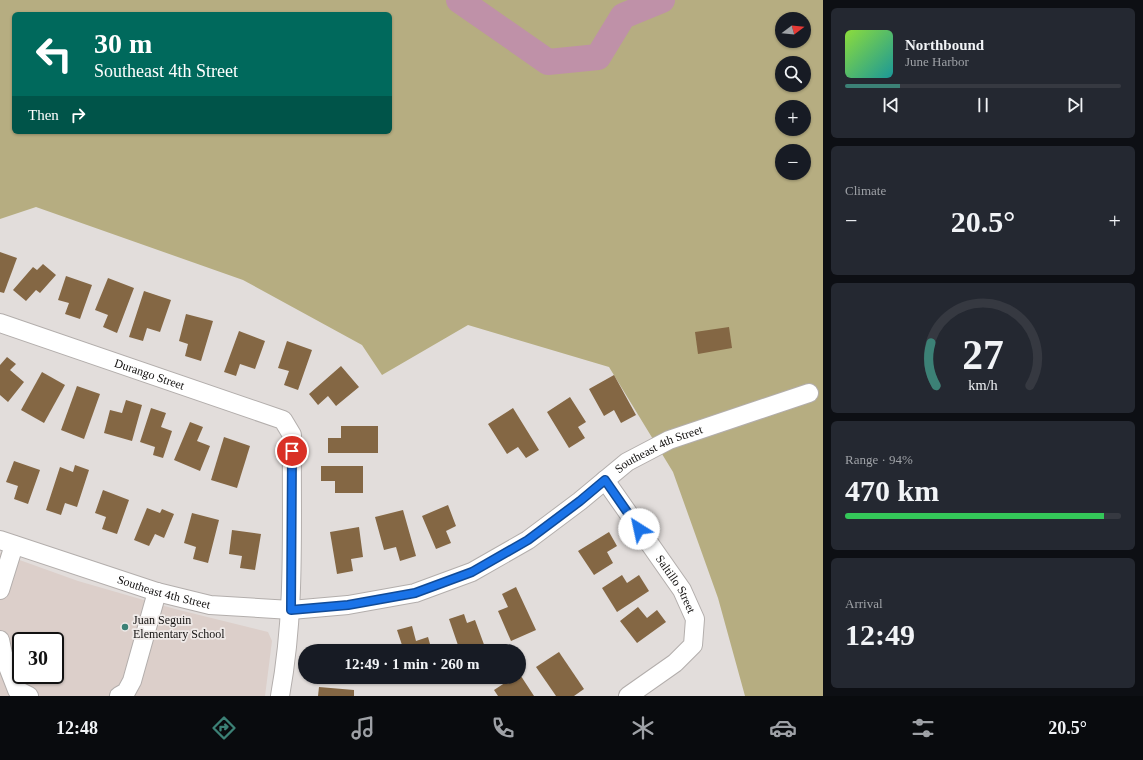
<!DOCTYPE html>
<html lang="en">
<head>
<meta charset="utf-8">
<style>
  :root { --surface:#171b24; --page:#242831; --text:#f1f3f6; --muted:#9ea1a6; --line:#363941; --accent:#3c8176 }
  body { margin:0; font-family:"Times New Roman",serif; background:var(--page); color:var(--text); height:100vh; display:flex; flex-direction:column; font-size:15px; white-space:nowrap }
  * { box-sizing:border-box; margin:0 }
  p { font-size:13px; color:var(--muted) }
  .icon { flex:none; width:22px; height:22px; fill:none; stroke:currentColor; stroke-width:2; stroke-linecap:round; stroke-linejoin:round }
  .map { position:relative; flex:1; overflow:hidden }
  .details { display:flex; flex-direction:column; gap:8px; padding:8px; background:#0d0f14; width:320px }
  .details>* { flex:none }
  .hud { position:absolute; left:12px; top:12px; width:380px; height:122px; border-radius:6px; box-shadow:0 1px 3px #0004; background:#00695c; color:#fff; overflow:hidden }
  .needle { width:26px; rotate:74deg }
  .fabs { position:absolute; left:775px; top:12px; display:grid; gap:8px }
  .fabs a { display:grid; place-items:center; width:36px; height:36px; border-radius:50%; background:var(--surface); box-shadow:0 1px 3px #0004; font-size:20px }
  .speed { position:absolute; left:12px; top:632px; display:flex; gap:8px; font-size:20px; font-weight:700; text-align:center }
  .speed>* { display:grid; place-content:center; width:52px; height:52px; border-radius:50%; background:var(--surface); box-shadow:0 1px 3px #0004; line-height:1 }
  .speed .limit { border:2px solid #111; border-radius:6px; background:#fff; color:#111 }
  .pin { position:absolute; display:grid; place-items:center; width:34px; height:34px; color:#fff; margin:-17px; border:2px solid #fff; border-radius:50%; box-shadow:0 1px 4px #0007 }
  .me { position:absolute; width:44px; margin:-22px; rotate:325deg; stroke-linejoin:round; filter:drop-shadow(0 0 3px #0008) }
  .turn { display:flex; align-items:center; gap:14px; height:84px; padding:0 16px; font-size:18px }
  .turn .icon { width:52px; height:52px; stroke-width:2.5 }
  .turn b { display:block; font-size:28px; line-height:34px }
  .then { display:flex; align-items:center; height:38px; padding:0 16px; background:#0003; gap:8px; font-size:15px }
  .big { font-size:30px; font-weight:700; line-height:1.1 }
  .details .widget { flex:1; display:flex; flex-direction:column; justify-content:center; gap:6px; min-width:0; padding:0 14px; border-radius:6px; background:var(--page) }
  .details .dial { align-items:center; gap:0 }
  .dial svg { height:104px; overflow:visible; fill:none; stroke:var(--line); stroke-width:7; stroke-linecap:round; text-anchor:middle }
  .dial text { fill:var(--text); stroke:none }
  .song { display:flex; align-items:center; gap:12px }
  .cover { width:48px; height:48px; border-radius:6px; background:linear-gradient(135deg,hsl(90 70% 55%),hsl(180 70% 35%)) }
  .played { height:4px; border-radius:2px; background:linear-gradient(90deg,var(--accent) 20%,var(--line) 20%) }
  .keys { display:flex; justify-content:space-around; direction:ltr }
  .heat { display:flex; justify-content:space-between; align-items:center; font-size:22px; direction:ltr }
  .charge { height:6px; border-radius:3px; background:linear-gradient(90deg,#34c759 94%,var(--line) 0) }
  .trip { position:absolute; left:298px; top:644px; width:228px; height:40px; border-radius:20px; background:var(--surface); box-shadow:0 1px 3px #0004; font-weight:700; line-height:40px; text-align:center }
  .tab-bar { display:flex; height:64px; justify-content:space-around; align-items:center; background:#090b0e; color:var(--muted) }
  .tab-bar .icon { width:28px; height:28px }
  .tab-bar .current { color:var(--accent) }
  .tab-bar b { font-size:18px; color:var(--text) }
  main { display:flex; flex:1; min-height:0 }
  .map>svg:first-child { display:block }
  .built { fill:#dccfca; fill-rule:evenodd }
  .green { fill:#b6ad81; fill-rule:evenodd }
  .lines { fill:none; stroke-linecap:round; stroke-linejoin:round }
  .river { stroke:#bf91a8; stroke-width:26 }
  .building { fill:#846744 }
  .minor-casing { stroke:#b3aeac; stroke-width:20 }
  .minor { stroke:#fff; stroke-width:18 }
  .route-casing { stroke:#114b97; stroke-width:10 }
  .route { stroke:#1a73e8; stroke-width:7 }
  .poi-dot { fill:#3c8176; stroke:#efeae8; stroke-width:1.5 }
  .labels { text-anchor:middle; dominant-baseline:central; stroke-width:3.5; stroke-linejoin:round; paint-order:stroke }
  .street-label { font-size:12px; fill:#131110; stroke:#efeae8 }
  .poi-label { font-size:12px; fill:#131110; stroke:#efeae8; text-anchor:start }
</style>
</head>
<body>
<main>
<div class="map">
<svg width="823" height="696" viewBox="0 0 823 696">
  <rect width="100%" height="100%" fill="#e2dddb"/>
  <!-- built -->
  <path class="built" d="M0,553L78,581L175,609L268,632L272,641L265,696H0ZM21,641H55V675H21Z"/>
  <!-- green -->
  <path class="green" d="M0,0H823V696H745L718,598L673,472L609,367L468,325L382,375L362,345L243,280L36,207L0,219ZM14,14H390V132H14ZM782,19H804V41H782ZM782,63H804V85H782ZM782,107H804V129H782ZM782,151H804V173H782Z"/>
  <g class="lines">
    <!-- river -->
    <polyline class="river" points="459,0 548,62 598,57 623,16 662,0"/>
  </g>
  <!-- building -->
  <g class="building">
    <polygon points="0,252 17,258 4,293 0,292"/>
    <polygon points="43,264 56,275 40,293 36,290 26,301 13,290 33,267 37,270"/>
    <polygon points="66,276 92,285 80,319 65,314 69,303 58,300"/>
    <polygon points="108,278 134,288 117,333 103,327 108,315 95,310"/>
    <polygon points="144,291 171,300 160,332 147,328 143,341 129,337"/>
    <polygon points="186,314 213,321 201,361 185,356 188,344 179,341"/>
    <polygon points="729,327 732,348 698,354 695,332"/>
    <polygon points="239,331 265,341 255,369 240,364 236,376 224,372"/>
    <polygon points="287,341 312,350 298,390 284,385 289,371 278,368"/>
    <polygon points="7,357 16,364 10,370 24,382 8,402 0,395 0,365"/>
    <polygon points="341,366 359,387 336,406 328,396 318,405 309,394"/>
    <polygon points="42,372 65,385 44,423 21,410"/>
    <polygon points="614,375 636,415 621,423 614,410 604,416 589,389"/>
    <polygon points="77,386 100,394 84,439 61,430"/>
    <polygon points="570,397 586,422 578,427 585,438 569,448 547,412"/>
    <polygon points="126,400 142,405 132,441 104,433 110,410 122,413"/>
    <polygon points="151,408 166,413 161,427 172,431 163,458 153,455 155,447 140,442"/>
    <polygon points="513,408 539,450 526,458 518,447 507,454 488,424"/>
    <polygon points="190,422 203,427 197,441 210,446 200,471 174,460"/>
    <polygon points="341,426 378,426 378,453 328,453 328,438 341,438"/>
    <polygon points="224,437 250,446 237,488 211,480"/>
    <polygon points="14,461 40,470 28,504 14,499 18,486 6,482"/>
    <polygon points="75,465 89,470 77,507 65,503 61,515 46,510 60,467 73,472"/>
    <polygon points="321,466 363,466 363,493 335,493 335,481 321,481"/>
    <polygon points="103,490 129,500 117,534 102,529 106,517 95,513"/>
    <polygon points="448,505 456,526 446,531 451,543 436,549 422,516"/>
    <polygon points="147,508 160,513 162,509 174,514 164,538 155,534 149,546 134,540"/>
    <polygon points="403,510 416,556 400,561 396,547 384,550 375,517"/>
    <polygon points="192,513 219,520 208,563 193,559 196,547 184,543"/>
    <polygon points="359,527 363,557 351,559 353,571 337,574 330,532"/>
    <polygon points="232,530 261,534 255,570 240,568 242,556 229,554"/>
    <polygon points="609,532 617,546 607,552 613,563 594,575 578,551"/>
    <polygon points="622,575 627,583 639,575 649,591 617,612 602,588"/>
    <polygon points="516,587 536,630 511,641 498,611 508,607 502,594"/>
    <polygon points="638,607 647,618 657,610 666,622 637,643 620,621"/>
    <polygon points="464,614 467,623 475,620 486,650 482,651 460,651 449,619"/>
    <polygon points="412,626 416,641 428,637 432,651 404,651 397,630"/>
    <polygon points="324,644 366,649 366,651 323,651"/>
    <polygon points="559,652 584,689 574,696 556,696 536,667"/>
    <polygon points="519,673 534,696 498,696 494,690 514,677 519,677"/>
    <polygon points="319,687 354,690 354,696 318,696"/>
  </g>
  <g class="lines">
    <defs>
      <g id="minor">
        <path id="s1" d="M0,323L283,420L292,435C291,522 296,610 280,696"/>
        <path id="s2" d="M605,480L682,590L695,619L693,645L675,663L628,696"/>
        <path id="s3" d="M0,540L157,592L210,605L291,610L348,605L415,593L472,572L528,540L580,501L627,462L669,440L809,393"/>
        <polyline points="0,590 14,545"/>
        <polyline points="0,640 3,654 17,690 29,696"/>
        <polyline points="119,696 126,692 132,681 157,592"/>
      </g>
    </defs>
    <!-- minor casing -->
    <use href="#minor" class="minor-casing"/>
    <!-- minor -->
    <use href="#minor" class="minor"/>
  </g>
  <g class="lines">
    <defs>
      <polyline id="route" points="292,451 291,610 348,605 415,593 472,572 528,540 580,501 605,480 639,529"/>
    </defs>
    <!-- route casing -->
    <use href="#route" class="route-casing"/>
    <!-- route -->
    <use href="#route" class="route"/>
  </g>
  <!-- markers -->
  <circle class="poi-dot" cx="125" cy="627" r="4"/>
  <g class="labels">
    <!-- street labels -->
    <g class="street-label">
      <text stroke="none"><textPath href="#s1" startOffset="158">Durango Street</textPath></text>
      <text stroke="none"><textPath href="#s3" startOffset="712">Southeast 4th Street</textPath></text>
      <text stroke="none"><textPath href="#s2" startOffset="126">Saltillo Street</textPath></text>
      <text stroke="none"><textPath href="#s3" startOffset="172">Southeast 4th Street</textPath></text>
    </g>
    <!-- poi labels -->
    <g class="poi-label">
      <text x="133" y="620">Juan Seguin<tspan x="133" dy="14">Elementary School</tspan></text>
    </g>
  </g>
</svg>
<div class="fabs">
<a><svg class="needle" viewBox="-14 -14 28 28"><path d="M0-13l5 13h-10z" fill="#e53935"/><path d="M0 13l5-13h-10z" fill="#9ea1a6"/></svg></a>
<a><svg class="icon" aria-label="search" viewBox="0 0 24 24"><circle cx="10" cy="10" r="6"/><path d="M15 15l6 6"/></svg></a>
<a>+</a>
<a>−</a>
</div>
<div class="speed"><div class="limit">30</div></div>
<div class="pin" style="left:292px;top:451px;background:#d93025"><svg class="icon" aria-label="arrive" viewBox="0 0 24 24"><path d="M6 21V4h12l-3 4 3 4H6"/></svg></div>
<svg class="me" style="left:639px;top:529px" viewBox="-20 -20 40 40"><circle r="19" fill="#fff"/><path d="M0-13L10 11 0 6-10 11z" fill="#1a73e8"/></svg>
<div class="trip">12:49 · 1 min · 260 m</div>
<div class="hud">
<div class="turn"><svg class="icon" aria-label="left" viewBox="0 0 24 24"><path d="M17 20v-9H6M10 6l-5 5 5 5"/></svg><div><b>30 m</b>Southeast 4th Street</div></div>
<div class="then">Then<svg class="icon" aria-label="right" viewBox="0 0 24 24"><path d="M7 20v-9h11M14 6l5 5-5 5"/></svg></div>
</div>
</div>
<section class="details">
<div class="widget">
<div class="song"><i class="cover"></i><div><b>Northbound</b><p>June Harbor</p></div></div>
<div class="played"></div>
<div class="keys"><svg class="icon" aria-label="previous" viewBox="0 0 24 24"><path d="M18 5L8 12l10 7zM5 5v14"/></svg><svg class="icon" aria-label="pause" viewBox="0 0 24 24"><path d="M8 5v14M16 5v14"/></svg><svg class="icon" aria-label="next" viewBox="0 0 24 24"><path d="M6 5l10 7-10 7zM19 5v14"/></svg></div>
</div>
<div class="widget"><p>Climate</p>
<div class="heat"><a>−</a><b class="big">20.5°</b><a>+</a></div>
</div>
<div class="widget dial"><svg viewBox="0 0 100 80">
<path d="M14 69A42 42 0 1 1 86 69"/>
<path d="M14 69A42 42 0 0 1 10 36" stroke="#3c8176"/>
<text x="50" y="56" font-size="32" font-weight="700">27</text>
<text x="50" y="72" font-size="11">km/h</text>
</svg></div>
<div class="widget"><p>Range · 94%</p><b class="big">470 km</b><div class="charge"></div></div>
<div class="widget"><p>Arrival</p><b class="big">12:49</b></div>
</section>
</main>
<nav class="tab-bar">
<b>12:48</b>
<svg class="icon current" aria-label="directions" viewBox="0 0 24 24"><path d="M12 3l9 9-9 9-9-9zM9 14v-3h6M13 9l2 2-2 2"/></svg>
<svg class="icon" aria-label="music" viewBox="0 0 24 24"><path d="M9 18V5l10-2v13"/><circle cx="6" cy="18" r="3"/><circle cx="16" cy="16" r="3"/></svg>
<svg class="icon" aria-label="phone" viewBox="0 0 24 24"><path d="M5 4h4l2 5-3 2q2 4 5 5l2-3 5 2v4C11 20 4 13 5 4z"/></svg>
<svg class="icon" aria-label="climate" viewBox="0 0 24 24"><path d="M12 3v18M4 7l16 10M4 17L20 7"/></svg>
<svg class="icon" aria-label="car" viewBox="0 0 24 24"><path d="M5 17H2v-5l4-1 3-4h7l3 4 3 1v5h-3M9 17h6M6 11h13"/><circle cx="7" cy="17" r="2"/><circle cx="17" cy="17" r="2"/></svg>
<svg class="icon" aria-label="filters" viewBox="0 0 24 24"><path d="M4 7h16M4 17h16"/><circle cx="9" cy="7" r="2"/><circle cx="15" cy="17" r="2"/></svg>
<b>20.5°</b>
</nav>
</body>
</html>
